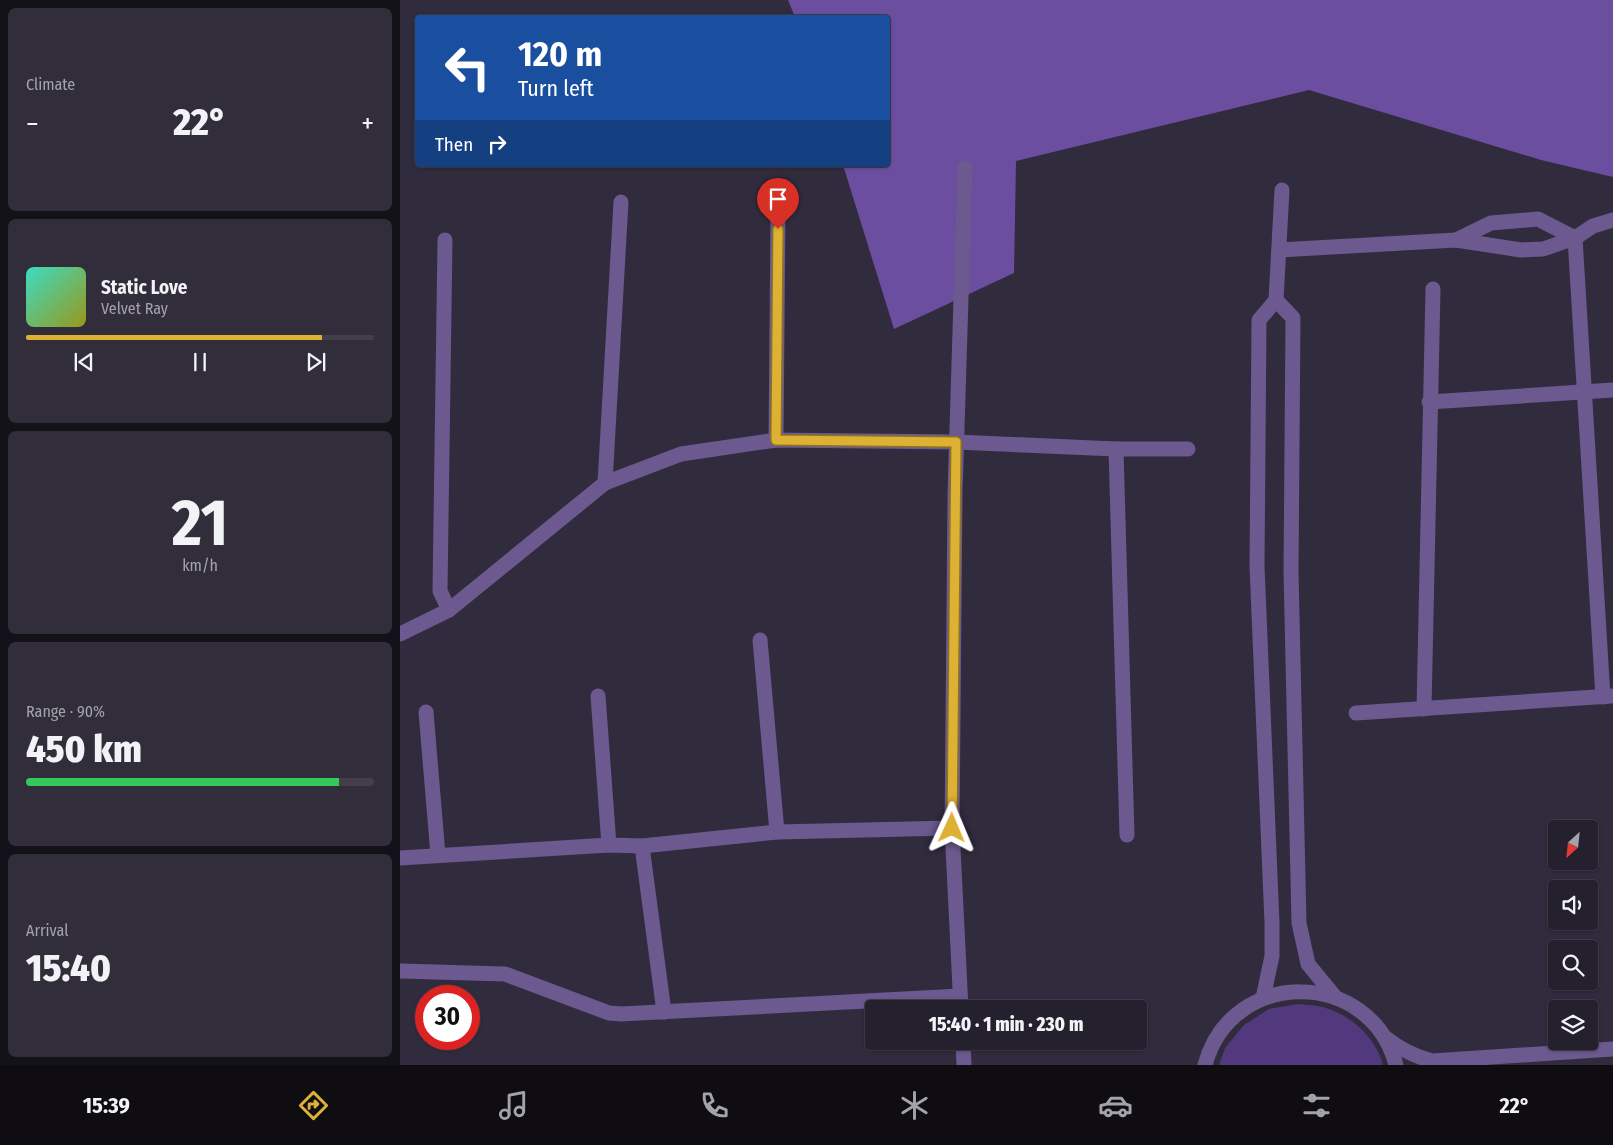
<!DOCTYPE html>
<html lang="en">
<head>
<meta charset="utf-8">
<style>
  :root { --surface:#25202e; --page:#312d3a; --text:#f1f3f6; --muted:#a3a3aa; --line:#423e4a; --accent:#ddb133 }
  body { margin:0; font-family:"Fira Sans Condensed",sans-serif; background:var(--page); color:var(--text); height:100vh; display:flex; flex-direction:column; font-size:19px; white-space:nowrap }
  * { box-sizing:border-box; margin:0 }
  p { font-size:16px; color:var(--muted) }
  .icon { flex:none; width:28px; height:28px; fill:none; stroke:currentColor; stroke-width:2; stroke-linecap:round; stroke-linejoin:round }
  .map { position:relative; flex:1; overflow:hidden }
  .sheet { display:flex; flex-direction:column; gap:8px; padding:8px; background:#141219; width:400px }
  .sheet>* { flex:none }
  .guide { position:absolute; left:15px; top:15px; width:475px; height:152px; border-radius:5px; box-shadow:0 1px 4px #0004,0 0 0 1px var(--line); background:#1a4fa0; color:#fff; overflow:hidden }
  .needle { width:32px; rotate:207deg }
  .controls { position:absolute; left:1148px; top:820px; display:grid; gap:10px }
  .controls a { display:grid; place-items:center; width:50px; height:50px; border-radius:5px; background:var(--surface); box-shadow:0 1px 4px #0004,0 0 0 1px var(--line); font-size:25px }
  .speed { position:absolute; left:15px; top:985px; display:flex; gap:10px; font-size:25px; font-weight:700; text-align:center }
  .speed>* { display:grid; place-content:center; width:65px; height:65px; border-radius:50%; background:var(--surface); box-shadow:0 1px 4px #0004,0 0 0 1px var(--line); line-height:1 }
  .speed .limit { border:8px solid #d22; background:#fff; color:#111 }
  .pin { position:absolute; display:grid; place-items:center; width:42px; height:42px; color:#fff; margin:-51px -21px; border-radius:50% 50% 50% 0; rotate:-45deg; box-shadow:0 0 5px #0007 }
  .pin .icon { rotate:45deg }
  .me { position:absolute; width:55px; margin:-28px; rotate:1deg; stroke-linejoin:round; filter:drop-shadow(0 0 4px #0008) }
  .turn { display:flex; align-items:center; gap:18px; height:105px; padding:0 20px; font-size:22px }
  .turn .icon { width:65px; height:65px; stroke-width:2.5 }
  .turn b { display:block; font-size:35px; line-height:42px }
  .then { display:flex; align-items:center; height:48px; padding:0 20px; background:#0003; gap:10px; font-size:19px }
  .big { font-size:38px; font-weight:800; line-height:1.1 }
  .sheet .widget { flex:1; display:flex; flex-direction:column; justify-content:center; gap:8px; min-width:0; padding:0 18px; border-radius:8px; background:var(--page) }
  .sheet .dial { align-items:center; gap:0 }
  .dial b { font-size:65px; line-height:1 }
  .song { display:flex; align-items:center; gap:15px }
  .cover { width:60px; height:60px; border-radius:8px; background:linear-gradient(135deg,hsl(170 70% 55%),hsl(60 70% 35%)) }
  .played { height:5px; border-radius:2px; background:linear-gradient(90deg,var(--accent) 85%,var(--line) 85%) }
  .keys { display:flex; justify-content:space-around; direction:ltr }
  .heat { display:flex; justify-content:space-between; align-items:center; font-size:28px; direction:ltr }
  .charge { height:8px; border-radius:4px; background:linear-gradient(90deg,#34c759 90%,var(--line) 0) }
  .trip { position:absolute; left:465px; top:1000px; width:282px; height:50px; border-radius:5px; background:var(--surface); box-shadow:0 1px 4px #0004,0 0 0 1px var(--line); font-weight:800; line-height:50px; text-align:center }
  .tabs { display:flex; height:80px; justify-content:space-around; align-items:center; background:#0f0d12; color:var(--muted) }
  .tabs .icon { width:35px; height:35px }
  .tabs .on { color:var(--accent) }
  .tabs b { font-size:22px; color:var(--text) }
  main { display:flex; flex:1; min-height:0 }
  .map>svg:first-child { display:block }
  .green { fill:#52387c }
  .forest { fill:#6c4ea0 }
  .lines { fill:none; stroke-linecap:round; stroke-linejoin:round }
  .street { stroke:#6b598f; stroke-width:15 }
  .route-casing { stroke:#907321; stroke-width:12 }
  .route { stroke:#ddb133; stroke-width:9 }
</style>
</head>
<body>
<main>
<section class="sheet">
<div class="widget"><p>Climate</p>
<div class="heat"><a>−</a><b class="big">22°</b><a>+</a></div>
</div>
<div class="widget">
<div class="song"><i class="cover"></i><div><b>Static Love</b><p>Velvet Ray</p></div></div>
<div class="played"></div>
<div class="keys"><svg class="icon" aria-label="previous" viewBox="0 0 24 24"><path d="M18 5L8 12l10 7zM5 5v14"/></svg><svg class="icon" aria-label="pause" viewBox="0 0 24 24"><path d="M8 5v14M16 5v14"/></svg><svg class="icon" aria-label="next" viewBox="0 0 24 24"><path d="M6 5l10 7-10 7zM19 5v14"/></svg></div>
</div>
<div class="widget dial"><b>21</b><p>km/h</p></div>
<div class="widget"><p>Range · 90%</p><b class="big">450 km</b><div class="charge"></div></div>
<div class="widget"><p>Arrival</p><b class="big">15:40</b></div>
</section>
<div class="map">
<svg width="1213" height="1065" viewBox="0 0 1213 1065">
  <rect width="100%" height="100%" fill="#312b3e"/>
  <!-- green -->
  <path class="green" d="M898,1004C907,1005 918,1005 926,1008C952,1016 976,1038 983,1065H819L825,1048L844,1025L869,1009Z"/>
  <!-- forest -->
  <polygon class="forest" points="388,0 1213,0 1213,177 1141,160 909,90 616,161 614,273 494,329 443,165 488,165 488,18 395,17"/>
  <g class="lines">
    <!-- street -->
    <g class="street">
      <polyline points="1175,238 1203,697"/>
      <polyline points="45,240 40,591 49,610"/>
      <polyline points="1056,240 1091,223 1138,219 1175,238"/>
      <polyline points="879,250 1056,240 1121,250 1143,249 1175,238 1193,226 1213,220"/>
      <polyline points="876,300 893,318 891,572 899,923 908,964 936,998"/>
      <polyline points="1029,402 1213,390"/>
      <polyline points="376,440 378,210"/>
      <polyline points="716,449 727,835"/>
      <polyline points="205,483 221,202"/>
      <polyline points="0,634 49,610 205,483 281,454 376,440 556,442 716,449 788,449"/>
      <polyline points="360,640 377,832"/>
      <polyline points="198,696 209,845"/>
      <polyline points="1024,709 1033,289"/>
      <polyline points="26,712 38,855"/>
      <polyline points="956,713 1211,696"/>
      <polyline points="242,846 264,1012"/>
      <polyline points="0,858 209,845 242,846 377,832 552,828"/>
      <polyline points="0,971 105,974 209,1013 221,1014 560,996"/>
      <polyline points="863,998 872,956 872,923 857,566 859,320 876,300 882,190"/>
      <polyline points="561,1009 552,828 555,494 565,168"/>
      <path d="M986,1038C1001,1050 1014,1056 1032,1061L1213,1049"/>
      <polyline points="563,1041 564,1065"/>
      <path d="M805,1065C831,967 971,968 996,1065"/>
    </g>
  </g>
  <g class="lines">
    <defs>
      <polyline id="route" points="378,229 376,440 556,442 552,828"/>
    </defs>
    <!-- route casing -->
    <use href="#route" class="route-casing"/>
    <!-- route -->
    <use href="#route" class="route"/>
  </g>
</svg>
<div class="controls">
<a><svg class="needle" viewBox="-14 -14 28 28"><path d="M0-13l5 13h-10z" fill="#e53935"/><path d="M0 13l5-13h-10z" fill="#a3a3aa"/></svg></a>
<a><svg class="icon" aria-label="sound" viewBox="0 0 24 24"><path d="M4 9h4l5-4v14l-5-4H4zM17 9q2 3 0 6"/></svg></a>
<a><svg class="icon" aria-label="search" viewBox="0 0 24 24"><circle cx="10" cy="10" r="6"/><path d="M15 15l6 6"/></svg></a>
<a><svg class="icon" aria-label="layers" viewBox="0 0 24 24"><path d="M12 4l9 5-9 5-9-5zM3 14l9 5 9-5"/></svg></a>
</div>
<div class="speed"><div class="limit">30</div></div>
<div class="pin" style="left:378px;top:229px;background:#d93025"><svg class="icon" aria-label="arrive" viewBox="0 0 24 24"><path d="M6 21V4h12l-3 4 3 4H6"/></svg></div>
<svg class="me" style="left:552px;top:828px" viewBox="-20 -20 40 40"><path d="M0-17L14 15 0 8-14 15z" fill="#ddb133" stroke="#fff" stroke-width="4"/></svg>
<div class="trip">15:40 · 1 min · 230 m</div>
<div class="guide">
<div class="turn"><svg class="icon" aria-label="left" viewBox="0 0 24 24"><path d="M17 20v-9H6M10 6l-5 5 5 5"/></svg><div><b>120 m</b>Turn left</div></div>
<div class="then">Then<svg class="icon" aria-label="right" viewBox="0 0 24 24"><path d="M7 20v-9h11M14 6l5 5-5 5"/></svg></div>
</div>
</div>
</main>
<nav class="tabs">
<b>15:39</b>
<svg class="icon on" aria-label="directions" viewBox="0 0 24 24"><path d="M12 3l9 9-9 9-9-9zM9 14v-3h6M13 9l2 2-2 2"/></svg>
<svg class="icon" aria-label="music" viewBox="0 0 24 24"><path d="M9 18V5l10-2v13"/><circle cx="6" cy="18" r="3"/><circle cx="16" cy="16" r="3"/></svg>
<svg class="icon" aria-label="phone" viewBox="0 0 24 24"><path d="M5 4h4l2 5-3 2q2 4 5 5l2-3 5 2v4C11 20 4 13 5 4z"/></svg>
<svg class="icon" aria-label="climate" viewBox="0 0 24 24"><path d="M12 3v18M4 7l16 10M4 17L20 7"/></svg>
<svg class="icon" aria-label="car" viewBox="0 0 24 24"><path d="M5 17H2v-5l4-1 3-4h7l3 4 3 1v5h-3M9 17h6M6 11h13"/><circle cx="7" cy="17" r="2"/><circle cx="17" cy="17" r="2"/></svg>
<svg class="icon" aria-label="filters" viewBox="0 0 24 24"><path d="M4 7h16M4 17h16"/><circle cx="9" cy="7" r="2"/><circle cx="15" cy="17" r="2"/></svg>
<b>22°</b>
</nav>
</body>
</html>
